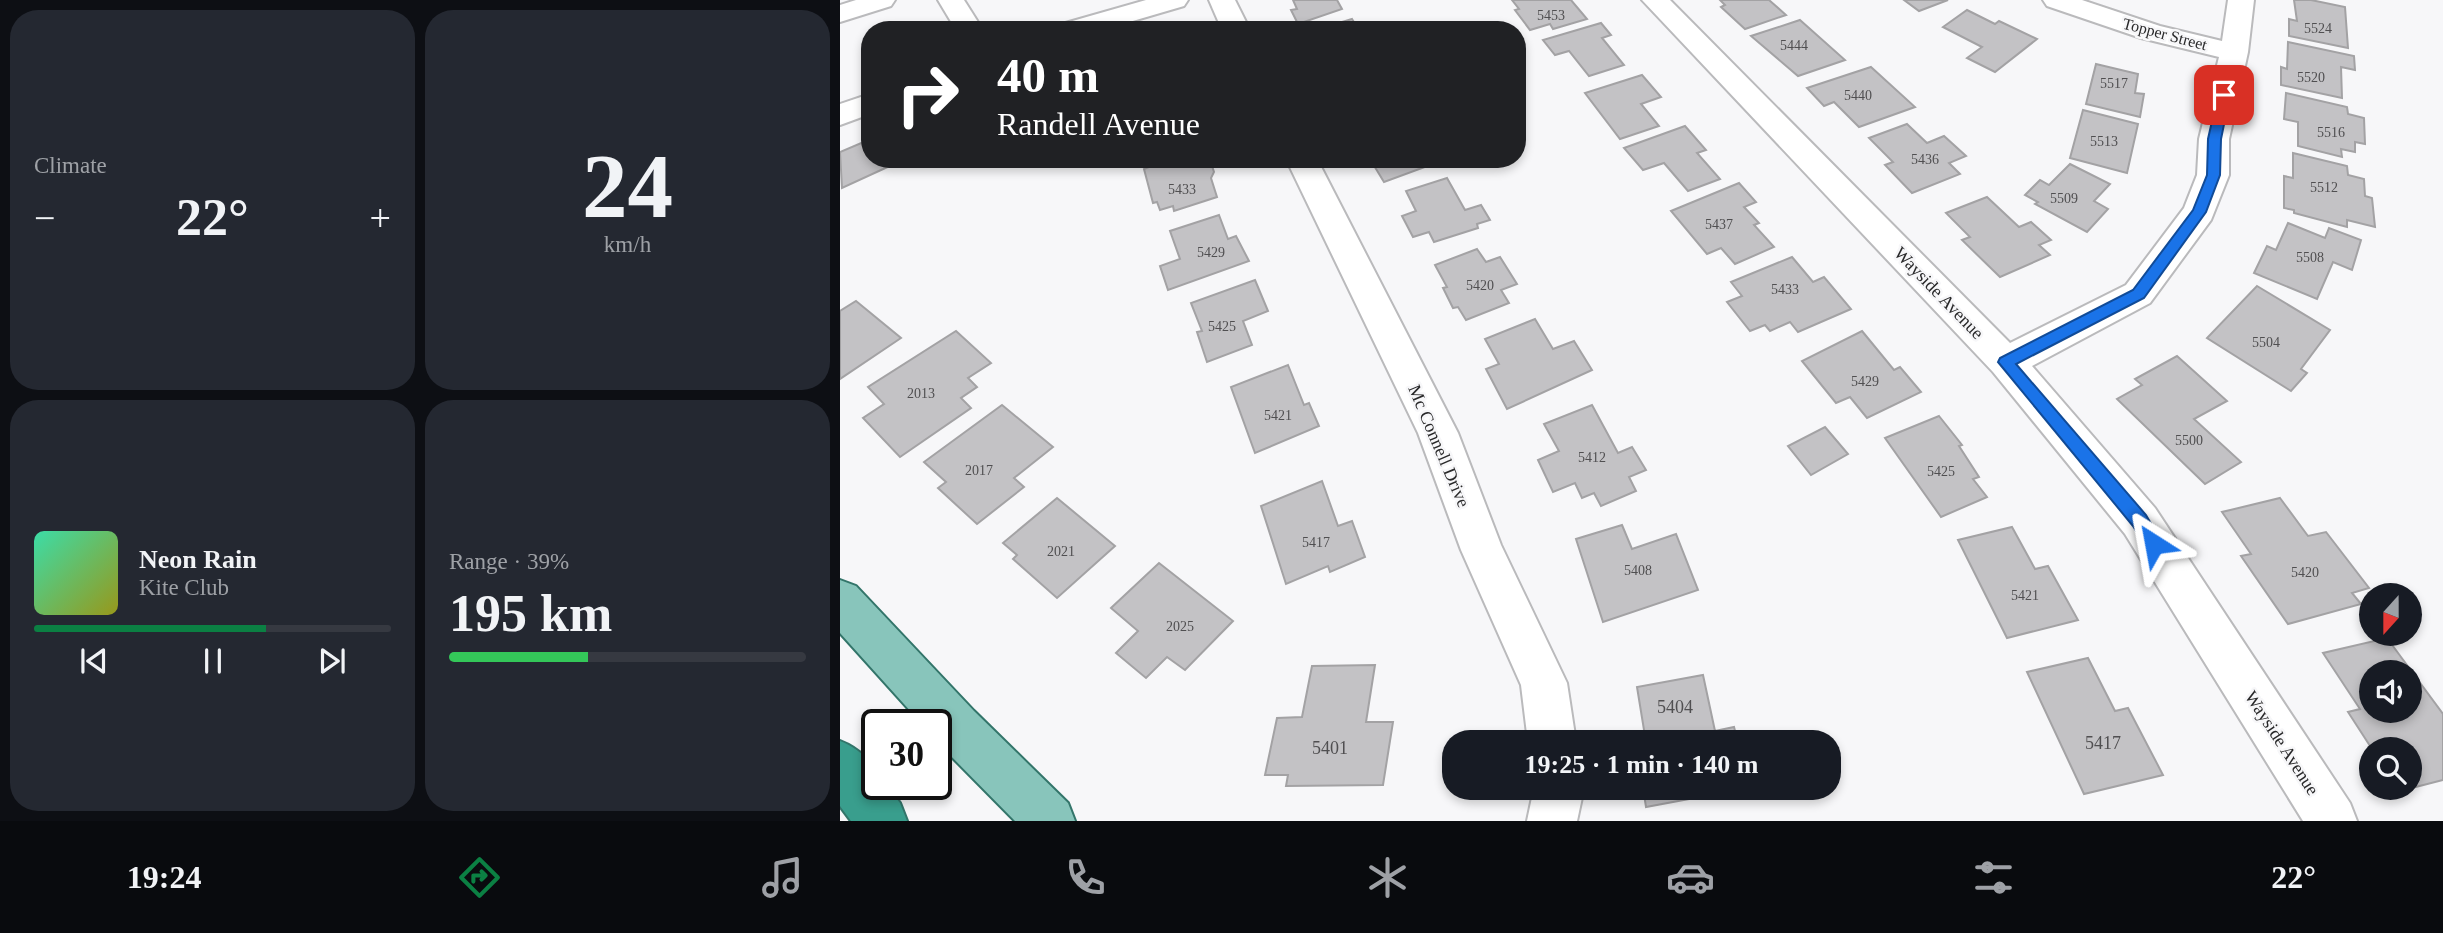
<!DOCTYPE html>
<html lang="en">
<head>
<meta charset="utf-8">
<style>
  :root { --surface:#171b24; --page:#242831; --text:#f1f3f6; --muted:#9ea1a6; --line:#363941; --accent:#0b8043 }
  body { margin:0; font-family:Georgia,serif; background:var(--page); color:var(--text); height:100vh; display:flex; flex-direction:column; font-size:26px; white-space:nowrap }
  * { box-sizing:border-box; margin:0 }
  p { font-size:23px; color:var(--muted) }
  .icon { flex:none; width:38px; height:38px; fill:none; stroke:currentColor; stroke-width:2; stroke-linecap:round; stroke-linejoin:round }
  .map { position:relative; flex:1; overflow:hidden }
  .drawer { display:flex; flex-direction:column; gap:10px; padding:10px; background:#0d0f14; width:840px }
  .drawer>* { flex:none }
  .guide { position:absolute; left:21px; top:21px; width:665px; height:147px; border-radius:28px; box-shadow:0 4px 10px #0003; background:#202124; color:#fff; overflow:hidden }
  .needle { width:46px; rotate:201deg }
  .fabs { position:absolute; left:1519px; top:583px; display:grid; gap:14px }
  .fabs a { display:grid; place-items:center; width:63px; height:63px; border-radius:50%; background:var(--surface); box-shadow:0 4px 10px #0003; font-size:35px }
  .speed { position:absolute; left:21px; top:709px; display:flex; gap:14px; font-size:35px; font-weight:700; text-align:center }
  .speed>* { display:grid; place-content:center; width:91px; height:91px; border-radius:50%; background:var(--surface); box-shadow:0 4px 10px #0003; line-height:1 }
  .speed .limit { border:4px solid #111; border-radius:10px; background:#fff; color:#111 }
  .pin { position:absolute; display:grid; place-items:center; width:60px; height:60px; color:#fff; margin:-30px; border-radius:14px; box-shadow:0 4px 10px #0006 }
  .me { position:absolute; width:77px; margin:-38px; rotate:326deg; stroke-linejoin:round; filter:drop-shadow(0 0 5px #0008) }
  .turn { display:flex; align-items:center; gap:24px; height:147px; padding:0 21px; font-size:32px }
  .turn .icon { width:91px; height:91px; stroke-width:2.5 }
  .turn b { display:block; font-size:49px; line-height:60px }
  .big { font-size:52px; font-weight:800; line-height:1.1 }
  .drawer .tile { flex:1; display:flex; flex-direction:column; justify-content:center; gap:10px; min-width:0; padding:0 24px; border-radius:28px; background:var(--page) }
  .drawer .dial { align-items:center; gap:0 }
  .dial b { font-size:91px; line-height:1 }
  .song { display:flex; align-items:center; gap:21px }
  .cover { width:84px; height:84px; border-radius:10px; background:linear-gradient(135deg,hsl(160 70% 55%),hsl(60 70% 35%)) }
  .played { height:7px; border-radius:4px; background:linear-gradient(90deg,var(--accent) 65%,var(--line) 65%) }
  .keys { display:flex; justify-content:space-around; direction:ltr }
  .heat { display:flex; justify-content:space-between; align-items:center; font-size:38px; direction:ltr }
  .charge { height:10px; border-radius:5px; background:linear-gradient(90deg,#34c759 39%,var(--line) 0) }
  .drawer .tiles { flex:1; display:grid; gap:10px; grid-template-columns:repeat(2,1fr) }
  .trip { position:absolute; left:602px; top:730px; width:399px; height:70px; border-radius:28px; background:var(--surface); box-shadow:0 4px 10px #0003; font-weight:800; line-height:70px; text-align:center }
  .dock { display:flex; height:112px; justify-content:space-around; align-items:center; background:#090b0e; color:var(--muted) }
  .dock .icon { width:49px; height:49px }
  .dock .current { color:var(--accent) }
  .dock b { font-size:32px; color:var(--text) }
  main { display:flex; flex:1; min-height:0 }
  .map>svg:first-child { display:block }
  .building { fill:#c3c2c5; stroke:#a3a2a4; stroke-width:2; fill-rule:evenodd }
  .lines { fill:none; stroke-linecap:round; stroke-linejoin:round }
  .minor-casing { stroke:#bababc; stroke-width:4 }
  .major-casing { stroke:#33756a; stroke-width:4 }
  .highway-casing { stroke:#33756a; stroke-width:4 }
  .minor { fill:#fff; fill-rule:evenodd }
  .major { fill:#88c5bb; fill-rule:evenodd }
  .highway { fill:#399e8d; fill-rule:evenodd }
  .route { fill:#1a73e8; stroke:#114b97; stroke-width:2 }
  .labels { text-anchor:middle; dominant-baseline:central; stroke-width:5; stroke-linejoin:round; paint-order:stroke }
  .number-label { font-size:14px; fill:#504f51 }
  .far-street-label { font-size:16px; fill:#29292a; stroke:#f7f7f9 }
  .street-label { font-size:18px; fill:#29292a; stroke:#f7f7f9 }
  .near-number-label { font-size:18px; fill:#504f51 }
</style>
</head>
<body>
<main>
<section class="drawer">
<div class="tiles">
<div class="tile"><p>Climate</p>
<div class="heat"><a>−</a><b class="big">22°</b><a>+</a></div>
</div>
<div class="tile dial"><b>24</b><p>km/h</p></div>
<div class="tile">
<div class="song"><i class="cover"></i><div><b>Neon Rain</b><p>Kite Club</p></div></div>
<div class="played"></div>
<div class="keys"><svg class="icon" aria-label="previous" viewBox="0 0 24 24"><path d="M18 5L8 12l10 7zM5 5v14"/></svg><svg class="icon" aria-label="pause" viewBox="0 0 24 24"><path d="M8 5v14M16 5v14"/></svg><svg class="icon" aria-label="next" viewBox="0 0 24 24"><path d="M6 5l10 7-10 7zM19 5v14"/></svg></div>
</div>
<div class="tile"><p>Range · 39%</p><b class="big">195 km</b><div class="charge"></div></div>
</div>
</section>
<div class="map">
<svg width="1603" height="821" viewBox="0 0 1603 821">
  <rect width="100%" height="100%" fill="#f7f7f9"/>
  <!-- building -->
  <g class="building">
    <polygon points="453,0 497,0 502,9 458,24 451,10 457,9"/>
    <polygon points="672,0 731,0 747,19 713,29 710,24 690,30 675,10 679,9"/>
    <polygon points="880,0 929,0 946,15 905,29 881,7 885,5"/>
    <polygon points="1064,0 1108,0 1079,11"/>
    <polygon points="1454,0 1471,0 1505,7 1508,48 1449,36 1449,19 1457,21"/>
    <polygon points="1127,10 1155,24 1159,21 1197,39 1155,72 1127,58 1142,47 1103,27"/>
    <polygon points="512,19 519,30 476,30"/>
    <polygon points="960,20 1005,60 958,76 911,36"/>
    <polygon points="761,23 771,35 762,38 784,65 749,76 729,51 715,55 703,40"/>
    <polygon points="1448,42 1514,56 1515,70 1501,67 1502,98 1441,85 1441,67 1447,69"/>
    <polygon points="1256,64 1298,74 1295,93 1304,94 1300,117 1246,104"/>
    <polygon points="1031,67 1075,107 1019,127 994,102 984,106 967,88"/>
    <polygon points="802,75 821,97 801,104 819,126 780,139 745,93"/>
    <polygon points="1446,93 1507,107 1508,114 1524,118 1525,144 1515,142 1515,152 1501,149 1502,157 1458,146 1458,122 1444,119"/>
    <polygon points="1243,110 1298,124 1287,173 1230,158"/>
    <polygon points="1067,124 1087,143 1104,136 1126,156 1109,163 1120,174 1072,193 1045,165 1053,162 1029,138"/>
    <polygon points="845,126 866,150 857,153 880,179 848,191 824,163 803,170 784,148"/>
    <polygon points="26,141 30,145 30,159 65,159 2,188 0,152"/>
    <polygon points="1453,153 1507,166 1508,175 1524,179 1525,196 1532,198 1535,227 1507,220 1507,227 1454,213 1454,210 1444,208 1444,176 1453,178"/>
    <polygon points="328,159 364,159 372,166 374,172 371,178 377,197 334,211 333,206 320,210 317,202 313,203 304,169"/>
    <polygon points="530,159 590,159 593,164 544,182"/>
    <polygon points="1230,164 1270,184 1254,201 1268,209 1247,232 1195,204 1198,202 1185,195 1200,180 1209,185"/>
    <polygon points="607,178 625,210 641,205 650,220 637,224 638,228 594,242 589,232 573,237 562,216 576,211 566,191"/>
    <polygon points="899,183 916,202 904,207 919,223 914,225 934,247 895,264 881,248 867,254 831,211"/>
    <polygon points="1147,197 1179,227 1191,222 1211,240 1199,245 1210,255 1160,277 1122,240 1130,237 1106,213"/>
    <polygon points="379,215 388,239 396,236 409,261 328,290 320,266 340,259 330,231"/>
    <polygon points="1448,223 1485,238 1489,228 1521,240 1512,270 1493,262 1477,299 1414,273 1427,246 1436,250"/>
    <polygon points="637,249 646,262 660,257 677,284 661,290 669,303 626,320 618,307 613,308 603,288 607,287 595,265"/>
    <polygon points="952,257 973,282 984,277 1011,309 958,332 950,322 930,331 925,325 910,331 887,302 902,296 891,282"/>
    <polygon points="415,280 428,311 403,321 412,345 367,362 357,332 362,331 351,303"/>
    <polygon points="1417,286 1490,330 1461,369 1467,373 1451,391 1367,338"/>
    <polygon points="16,301 61,338 0,379 0,311"/>
    <polygon points="695,319 713,349 734,341 752,370 667,409 646,369 659,364 645,339"/>
    <polygon points="116,331 151,363 128,378 137,387 121,398 131,408 60,457 23,418 44,404 28,387"/>
    <polygon points="1022,331 1054,370 1060,367 1081,392 1027,418 1010,397 996,403 962,361"/>
    <polygon points="1337,356 1387,401 1354,419 1401,462 1365,484 1277,399 1302,385 1295,379"/>
    <polygon points="448,365 464,405 469,403 479,426 415,453 391,387"/>
    <polygon points="162,405 213,447 174,478 184,487 137,524 98,488 106,482 84,462"/>
    <polygon points="752,405 778,453 792,447 806,470 789,477 796,491 761,506 754,493 742,498 735,483 713,492 698,460 719,451 704,424"/>
    <polygon points="1099,416 1122,445 1119,446 1139,477 1133,479 1147,497 1101,517 1045,438"/>
    <polygon points="985,427 1008,454 971,475 948,446"/>
    <polygon points="482,481 498,526 512,521 525,557 490,572 488,566 446,584 421,506"/>
    <polygon points="217,498 275,546 217,598 173,559 177,555 163,543"/>
    <polygon points="1440,498 1468,536 1486,532 1529,588 1512,593 1521,604 1448,624 1401,556 1411,554 1382,512"/>
    <polygon points="782,525 792,549 836,534 858,590 763,622 736,539"/>
    <polygon points="1172,527 1195,569 1208,566 1238,620 1167,638 1118,540"/>
    <polygon points="319,563 393,621 345,670 327,657 306,678 276,653 298,631 271,608"/>
    <path d="M1547,638L1603,714V780L1560,791L1558,788H1570V749H1532L1508,712L1520,709L1483,653ZM1531,672H1570V710H1531Z"/>
    <polygon points="1248,658 1275,711 1288,708 1323,775 1244,794 1187,672"/>
    <polygon points="535,665 526,722 553,722 543,785 446,786 448,775 425,775 437,718 462,717 472,666"/>
    <polygon points="863,675 875,731 894,727 898,742 796,742 796,738 805,736 797,687"/>
    <polygon points="803,788 908,788 806,807"/>
  </g>
  <g class="lines">
    <defs>
      <g id="minor">
        <polygon points="16,0 55,0 51,6 0,22 0,5"/>
        <polygon points="98,0 124,0 143,30 116,30"/>
        <polygon points="306,0 348,0 344,6 262,30 219,30 222,24"/>
        <polygon points="369,0 395,0 410,30 382,30"/>
        <polygon points="802,0 830,0 1170,343 1286,285 1344,208 1357,175 1359,139 1379,57 1301,38 1207,6 1203,0 1242,0 1320,26 1382,41 1388,0 1414,0 1408,52 1389,139 1389,175 1371,220 1310,303 1192,366 1315,508 1510,803 1517,821 1463,821 1285,534 1153,372"/>
        <polygon points="30,94 30,114 0,125 0,104"/>
        <polygon points="446,159 477,159 618,433 661,545 727,683 736,742 688,742 681,685 621,550 578,433"/>
        <polygon points="694,788 744,788 737,821 687,821"/>
      </g>
      <polygon id="major" points="0,580 16,586 134,711 228,803 235,821 175,821 100,745 96,741 96,724 82,724 0,633"/>
      <path id="highway" d="M0,741C18,748 37,763 37,784H45L60,803L67,821H11L0,806Z"/>
    </defs>
    <!-- minor casing -->
    <use href="#minor" class="minor-casing"/>
    <!-- major casing -->
    <use href="#major" class="major-casing"/>
    <!-- highway casing -->
    <use href="#highway" class="highway-casing"/>
    <!-- minor -->
    <use href="#minor" class="minor"/>
    <!-- major -->
    <use href="#major" class="major"/>
    <!-- highway -->
    <use href="#highway" class="highway"/>
  </g>
  <!-- route -->
  <polygon class="route" points="1384,92 1390,95 1381,139 1380,175 1366,212 1304,298 1176,364 1306,515 1323,544 1321,550 1314,552 1308,550 1293,526 1158,362 1160,358 1293,290 1353,210 1367,175 1368,139 1378,95"/>
  <g class="labels">
    <!-- number labels -->
    <g class="number-label">
      <text x="711" y="15">5453</text>
      <text x="1478" y="28">5524</text>
      <text x="954" y="45">5444</text>
      <text x="1471" y="77">5520</text>
      <text x="1274" y="83">5517</text>
      <text x="1018" y="95">5440</text>
      <text x="1491" y="132">5516</text>
      <text x="1264" y="141">5513</text>
      <text x="1085" y="159">5436</text>
      <text x="1484" y="187">5512</text>
      <text x="342" y="189">5433</text>
      <text x="1224" y="198">5509</text>
      <text x="879" y="224">5437</text>
      <text x="371" y="252">5429</text>
      <text x="1470" y="257">5508</text>
      <text x="640" y="285">5420</text>
      <text x="945" y="289">5433</text>
      <text x="382" y="326">5425</text>
      <text x="1426" y="342">5504</text>
      <text x="1025" y="381">5429</text>
      <text x="81" y="393">2013</text>
      <text x="438" y="415">5421</text>
      <text x="1349" y="440">5500</text>
      <text x="752" y="457">5412</text>
      <text x="139" y="470">2017</text>
      <text x="1101" y="471">5425</text>
      <text x="476" y="542">5417</text>
      <text x="221" y="551">2021</text>
      <text x="798" y="570">5408</text>
      <text x="1465" y="572">5420</text>
      <text x="1185" y="595">5421</text>
      <text x="340" y="626">2025</text>
    </g>
    <!-- far-street labels -->
    <g class="far-street-label">
      <text transform="translate(1325 34) rotate(15)">Topper Street</text>
    </g>
    <!-- street labels -->
    <g class="street-label">
      <text transform="translate(1099 293) rotate(46)">Wayside Avenue</text>
      <text transform="translate(599 446) rotate(67)">Mc Connell Drive</text>
      <text transform="translate(1442 743) rotate(57)">Wayside Avenue</text>
    </g>
    <!-- near-number labels -->
    <g class="near-number-label">
      <text x="835" y="707">5404</text>
      <text x="1263" y="743">5417</text>
      <text x="490" y="748">5401</text>
    </g>
  </g>
</svg>
<div class="fabs">
<a><svg class="needle" viewBox="-14 -14 28 28"><path d="M0-13l5 13h-10z" fill="#e53935"/><path d="M0 13l5-13h-10z" fill="#9ea1a6"/></svg></a>
<a><svg class="icon" aria-label="sound" viewBox="0 0 24 24"><path d="M4 9h4l5-4v14l-5-4H4zM17 9q2 3 0 6"/></svg></a>
<a><svg class="icon" aria-label="search" viewBox="0 0 24 24"><circle cx="10" cy="10" r="6"/><path d="M15 15l6 6"/></svg></a>
</div>
<div class="speed"><div class="limit">30</div></div>
<div class="pin" style="left:1384px;top:95px;background:#d93025"><svg class="icon" aria-label="arrive" viewBox="0 0 24 24"><path d="M6 21V4h12l-3 4 3 4H6"/></svg></div>
<svg class="me" style="left:1314px;top:544px" viewBox="-20 -20 40 40"><path d="M0-17L14 15 0 8-14 15z" fill="#1a73e8" stroke="#fff" stroke-width="4"/></svg>
<div class="trip">19:25 · 1 min · 140 m</div>
<div class="guide">
<div class="turn"><svg class="icon" aria-label="right" viewBox="0 0 24 24"><path d="M7 20v-9h11M14 6l5 5-5 5"/></svg><div><b>40 m</b>Randell Avenue</div></div>
</div>
</div>
</main>
<nav class="dock">
<b>19:24</b>
<svg class="icon current" aria-label="directions" viewBox="0 0 24 24"><path d="M12 3l9 9-9 9-9-9zM9 14v-3h6M13 9l2 2-2 2"/></svg>
<svg class="icon" aria-label="music" viewBox="0 0 24 24"><path d="M9 18V5l10-2v13"/><circle cx="6" cy="18" r="3"/><circle cx="16" cy="16" r="3"/></svg>
<svg class="icon" aria-label="phone" viewBox="0 0 24 24"><path d="M5 4h4l2 5-3 2q2 4 5 5l2-3 5 2v4C11 20 4 13 5 4z"/></svg>
<svg class="icon" aria-label="climate" viewBox="0 0 24 24"><path d="M12 3v18M4 7l16 10M4 17L20 7"/></svg>
<svg class="icon" aria-label="car" viewBox="0 0 24 24"><path d="M5 17H2v-5l4-1 3-4h7l3 4 3 1v5h-3M9 17h6M6 11h13"/><circle cx="7" cy="17" r="2"/><circle cx="17" cy="17" r="2"/></svg>
<svg class="icon" aria-label="filters" viewBox="0 0 24 24"><path d="M4 7h16M4 17h16"/><circle cx="9" cy="7" r="2"/><circle cx="15" cy="17" r="2"/></svg>
<b>22°</b>
</nav>
</body>
</html>
